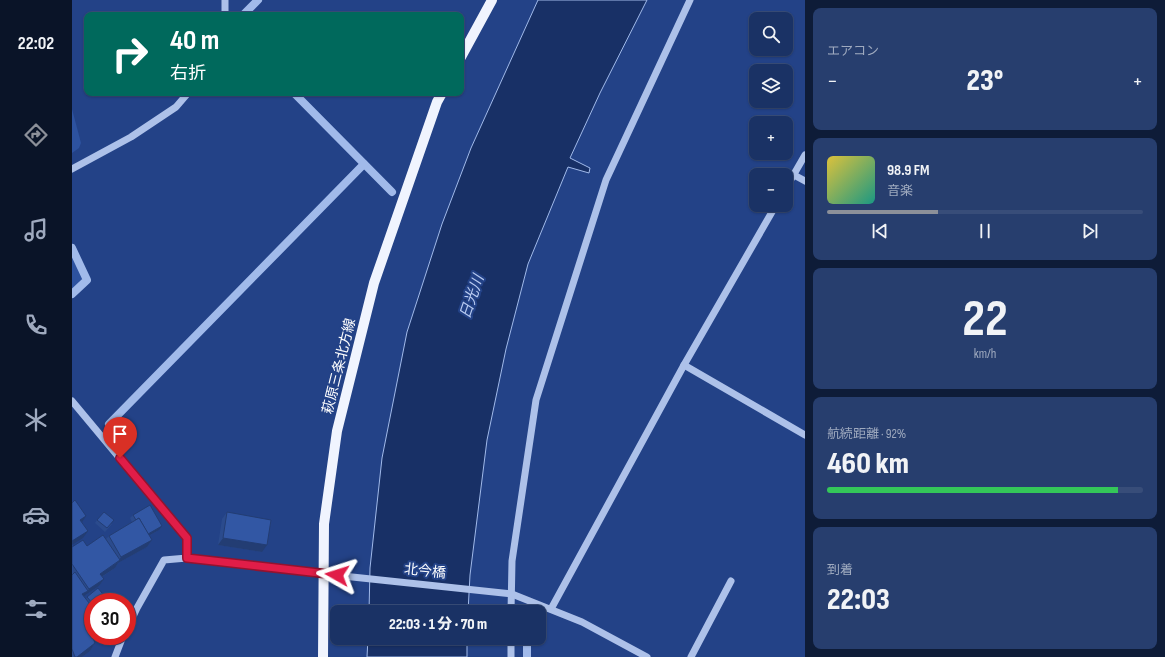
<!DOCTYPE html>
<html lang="ja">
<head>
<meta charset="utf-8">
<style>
  :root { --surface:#1a3265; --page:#273e6e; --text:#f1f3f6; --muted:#9faabf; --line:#384d79; --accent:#8c9099 }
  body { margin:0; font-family:"Sofia Sans Condensed","Noto Sans JP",sans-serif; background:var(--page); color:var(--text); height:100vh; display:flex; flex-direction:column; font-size:15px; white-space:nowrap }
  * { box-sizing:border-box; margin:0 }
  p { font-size:13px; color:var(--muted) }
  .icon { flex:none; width:22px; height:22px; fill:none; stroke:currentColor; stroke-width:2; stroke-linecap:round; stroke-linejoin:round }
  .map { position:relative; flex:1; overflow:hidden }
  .details { display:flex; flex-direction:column; gap:8px; padding:8px; background:#0e1c38; width:360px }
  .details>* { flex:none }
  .hud { position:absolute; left:12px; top:12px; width:380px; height:84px; border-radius:8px; box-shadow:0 1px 3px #0004,0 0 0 1px var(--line); background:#00695c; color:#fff; overflow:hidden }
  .fabs { position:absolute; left:677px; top:12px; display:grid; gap:8px }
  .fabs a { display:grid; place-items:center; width:44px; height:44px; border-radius:8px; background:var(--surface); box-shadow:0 1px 3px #0004,0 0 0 1px var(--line); font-size:20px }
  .speed { position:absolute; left:12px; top:593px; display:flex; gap:8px; font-size:20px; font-weight:700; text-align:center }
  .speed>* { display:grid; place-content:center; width:52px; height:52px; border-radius:50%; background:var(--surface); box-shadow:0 1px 3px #0004,0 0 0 1px var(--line); line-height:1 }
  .speed .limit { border:6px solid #d22; background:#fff; color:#111 }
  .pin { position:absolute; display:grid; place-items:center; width:34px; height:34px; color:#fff; margin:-41px -17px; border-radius:50% 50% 50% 0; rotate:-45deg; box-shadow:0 0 4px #0007 }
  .pin .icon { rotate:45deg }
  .me { position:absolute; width:44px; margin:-22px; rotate:276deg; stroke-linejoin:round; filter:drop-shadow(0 0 3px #0008) }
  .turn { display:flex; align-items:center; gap:14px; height:84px; padding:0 20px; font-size:18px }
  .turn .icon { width:52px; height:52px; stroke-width:2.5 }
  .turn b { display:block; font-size:28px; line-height:34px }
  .big { font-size:30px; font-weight:800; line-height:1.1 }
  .details .card { flex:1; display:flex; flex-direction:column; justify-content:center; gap:6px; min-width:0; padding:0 14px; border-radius:8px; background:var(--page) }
  .details .dial { align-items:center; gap:0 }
  .dial b { font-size:52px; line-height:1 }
  .song { display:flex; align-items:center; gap:12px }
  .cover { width:48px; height:48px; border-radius:6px; background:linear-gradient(135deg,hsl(50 70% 55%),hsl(170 70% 35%)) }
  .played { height:4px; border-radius:2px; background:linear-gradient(90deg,var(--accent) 35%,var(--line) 35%) }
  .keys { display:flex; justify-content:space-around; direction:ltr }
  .heat { display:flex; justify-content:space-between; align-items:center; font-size:22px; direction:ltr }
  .charge { height:6px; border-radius:3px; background:linear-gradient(90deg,#34c759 92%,var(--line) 0) }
  .trip { position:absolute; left:258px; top:605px; width:216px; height:40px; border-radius:8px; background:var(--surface); box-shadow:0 1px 3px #0004,0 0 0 1px var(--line); font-weight:800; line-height:40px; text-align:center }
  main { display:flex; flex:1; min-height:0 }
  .menu { display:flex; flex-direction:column; width:72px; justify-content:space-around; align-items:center; background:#0a1428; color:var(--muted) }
  .menu .icon { width:28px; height:28px }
  .menu .selected { color:var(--accent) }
  .menu b { font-size:18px; color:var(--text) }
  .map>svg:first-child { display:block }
  .green { fill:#2d529f }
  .water { fill:#183066; stroke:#a1baea }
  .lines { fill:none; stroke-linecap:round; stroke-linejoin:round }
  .stream { stroke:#a1baea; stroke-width:8 }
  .minor { stroke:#adc1e9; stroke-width:7 }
  .major { stroke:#f0f4fe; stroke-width:10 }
  .wall { fill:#2b4b8d }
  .shaded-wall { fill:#233d73 }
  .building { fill:#3257a4; stroke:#233d73 }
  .route-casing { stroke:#92132f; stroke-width:10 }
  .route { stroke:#e11d48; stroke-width:7 }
  .labels { text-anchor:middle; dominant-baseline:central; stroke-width:4; stroke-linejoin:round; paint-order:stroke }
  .street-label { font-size:14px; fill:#fff; stroke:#234287 }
  .water-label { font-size:15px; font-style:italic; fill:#b9cbf1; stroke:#234287 }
</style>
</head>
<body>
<main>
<nav class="menu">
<b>22:02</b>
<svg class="icon selected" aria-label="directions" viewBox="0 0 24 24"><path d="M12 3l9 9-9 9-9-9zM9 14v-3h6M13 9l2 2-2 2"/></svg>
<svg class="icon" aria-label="music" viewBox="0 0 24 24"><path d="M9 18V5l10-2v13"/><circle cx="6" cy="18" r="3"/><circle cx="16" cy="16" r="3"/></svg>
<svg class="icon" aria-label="phone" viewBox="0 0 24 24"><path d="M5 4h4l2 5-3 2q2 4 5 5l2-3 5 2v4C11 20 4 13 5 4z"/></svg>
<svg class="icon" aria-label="climate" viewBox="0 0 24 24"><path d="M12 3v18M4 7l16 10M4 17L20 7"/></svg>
<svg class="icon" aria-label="car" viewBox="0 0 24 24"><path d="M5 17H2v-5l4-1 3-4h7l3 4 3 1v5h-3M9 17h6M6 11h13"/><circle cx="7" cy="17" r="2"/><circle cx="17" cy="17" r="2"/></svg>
<svg class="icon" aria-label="filters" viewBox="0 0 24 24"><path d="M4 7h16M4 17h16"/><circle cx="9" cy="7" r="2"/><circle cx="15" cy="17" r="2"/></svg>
</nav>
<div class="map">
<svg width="733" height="657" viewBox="0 0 733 657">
  <rect width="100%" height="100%" fill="#234287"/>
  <!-- green -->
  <g class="green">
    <polygon points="0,109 9,143 7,148 0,153"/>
    <polygon points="0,256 11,278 0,289"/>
  </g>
  <!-- water -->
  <g class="water">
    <polygon points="466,0 575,0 528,93 498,158 518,168 517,173 496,167 456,264 434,349 415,440 398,575 396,612 297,612 298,568 310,458 335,332 370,224 399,148"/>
    <polygon points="296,638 395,638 395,657 295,657"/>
  </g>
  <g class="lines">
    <!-- stream -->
    <g class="stream">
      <polyline points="172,14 186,0"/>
      <polyline points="222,93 320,192"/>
      <polyline points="0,248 15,280 0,294"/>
      <polyline points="37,424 292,164"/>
      <polyline points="455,638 455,657"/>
    </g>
    <!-- minor -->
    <g class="minor">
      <polyline points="153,0 153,15"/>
      <polyline points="0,169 59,137 104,107 116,93"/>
      <polyline points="722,175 733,181"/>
      <polyline points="714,188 733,155"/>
      <polyline points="612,365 733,435"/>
      <polyline points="0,401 115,539 115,558 92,560 65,608 55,629"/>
      <polyline points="115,558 252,574 440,594 510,622 575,657"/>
      <polyline points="479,609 612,365 704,205"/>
      <polyline points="439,612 440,561 464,400 534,180 618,0"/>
      <polyline points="43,657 51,636"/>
      <polyline points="439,657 439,638"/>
      <polyline points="619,657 659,581"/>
    </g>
    <!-- major -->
    <g class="major">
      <polyline points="389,57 420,0"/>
      <polyline points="251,657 252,524 265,431 302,283 365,102 370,93"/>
    </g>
  </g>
  <!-- wall -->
  <g class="wall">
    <polygon points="155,512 190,552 146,545 150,519"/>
    <polygon points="61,515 87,530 77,536 80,540 75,547 46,563 43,568 30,577 32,579 27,586 12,596 14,599 15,597 21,602 21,636 27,636 22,640 23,643 18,651 10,657 0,657 0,547 15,546 34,539 37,536 60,522 58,518"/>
    <polygon points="25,520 40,524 33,532 23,523"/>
  </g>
  <!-- shaded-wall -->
  <g class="shaded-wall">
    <polygon points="14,516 9,524 8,520"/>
    <polygon points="90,526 87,530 71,539 73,536"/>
    <polygon points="16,531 11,538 0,545 0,541"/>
    <polygon points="151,538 195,545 190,552 146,545"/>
    <polygon points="80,540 75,547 46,563 43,568 23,581 28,574 46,562 49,557"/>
    <polygon points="32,579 27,586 12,596 17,589"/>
    <polygon points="16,591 11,598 10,594"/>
    <polygon points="23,636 27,636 16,645 21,638"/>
    <polygon points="23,643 18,651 10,657 5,657"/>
  </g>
  <!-- building -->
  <g class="building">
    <polygon points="3,500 14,516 8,520 16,531 0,541 0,503"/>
    <polygon points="78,505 90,526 76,534 67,518 64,520 61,515"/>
    <polygon points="32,512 42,520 35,528 25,520"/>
    <polygon points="155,512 199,520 195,545 151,538"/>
    <polygon points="67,518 80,540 49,557 37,536"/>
    <polygon points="31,535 48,560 28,574 32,579 17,589 0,564 0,547 11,540 15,546"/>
    <polygon points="3,572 16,591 10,594 21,608 21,636 23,636 21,638 23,643 5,657 3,657 0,649 0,575"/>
    <polygon points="26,588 37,602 21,602 21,604 15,597"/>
  </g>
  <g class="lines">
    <defs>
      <polyline id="route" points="48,458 115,538 115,558 265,575"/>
    </defs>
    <!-- route casing -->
    <use href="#route" class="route-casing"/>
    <!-- route -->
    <use href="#route" class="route"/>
  </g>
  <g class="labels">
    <!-- street labels -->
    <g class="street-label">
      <text transform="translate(267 366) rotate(-76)">萩原三条北方線</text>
      <text transform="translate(353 571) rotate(6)">北今橋</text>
    </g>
    <!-- water labels -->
    <g class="water-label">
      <text transform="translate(400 297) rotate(-71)">日光川</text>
    </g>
  </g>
</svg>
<div class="fabs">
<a><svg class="icon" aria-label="search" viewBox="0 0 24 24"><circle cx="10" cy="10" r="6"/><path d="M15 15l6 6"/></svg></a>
<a><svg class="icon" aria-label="layers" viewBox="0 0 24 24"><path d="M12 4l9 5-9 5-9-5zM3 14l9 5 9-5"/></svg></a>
<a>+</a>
<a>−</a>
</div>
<div class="speed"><div class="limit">30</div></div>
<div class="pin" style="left:48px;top:458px;background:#d93025"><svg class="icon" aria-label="arrive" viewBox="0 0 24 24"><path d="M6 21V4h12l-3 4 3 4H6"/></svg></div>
<svg class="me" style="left:265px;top:575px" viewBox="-20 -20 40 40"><path d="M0-17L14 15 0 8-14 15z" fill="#e11d48" stroke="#fff" stroke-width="4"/></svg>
<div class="trip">22:03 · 1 分 · 70 m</div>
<div class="hud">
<div class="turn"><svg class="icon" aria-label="right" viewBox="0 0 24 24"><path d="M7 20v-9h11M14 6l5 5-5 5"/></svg><div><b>40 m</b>右折</div></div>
</div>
</div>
<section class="details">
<div class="card"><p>エアコン</p>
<div class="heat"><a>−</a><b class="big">23°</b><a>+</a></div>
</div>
<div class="card">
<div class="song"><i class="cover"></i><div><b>98.9 FM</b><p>音楽</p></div></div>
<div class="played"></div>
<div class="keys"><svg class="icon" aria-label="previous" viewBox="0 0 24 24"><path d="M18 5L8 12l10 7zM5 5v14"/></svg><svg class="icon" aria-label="pause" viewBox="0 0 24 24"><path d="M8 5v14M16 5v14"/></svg><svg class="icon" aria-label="next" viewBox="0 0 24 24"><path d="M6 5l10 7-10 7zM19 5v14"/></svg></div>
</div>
<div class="card dial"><b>22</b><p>km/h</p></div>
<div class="card"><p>航続距離 · 92%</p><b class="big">460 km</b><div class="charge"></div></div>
<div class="card"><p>到着</p><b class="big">22:03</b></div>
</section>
</main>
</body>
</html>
